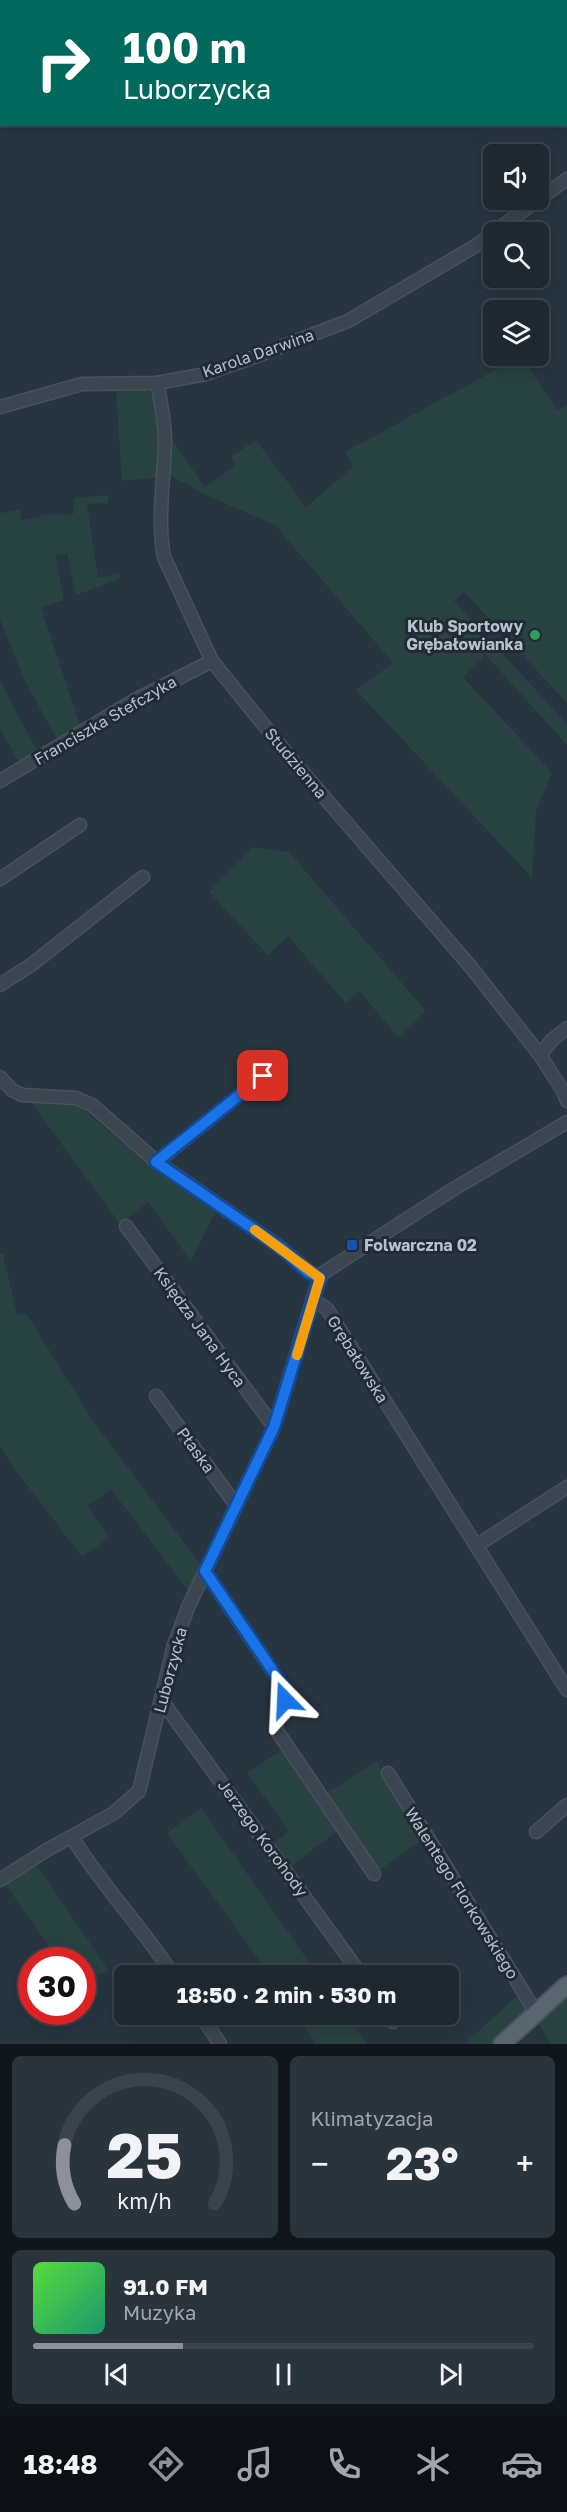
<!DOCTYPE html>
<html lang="pl">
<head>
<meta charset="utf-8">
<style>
  :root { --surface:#1d2831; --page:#2a343d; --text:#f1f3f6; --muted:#a0a6ab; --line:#3b444d; --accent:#8c9099 }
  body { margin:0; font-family:"Golos Text",sans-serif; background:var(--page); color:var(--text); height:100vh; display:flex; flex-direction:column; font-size:22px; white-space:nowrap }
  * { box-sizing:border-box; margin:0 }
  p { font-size:20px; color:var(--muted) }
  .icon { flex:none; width:33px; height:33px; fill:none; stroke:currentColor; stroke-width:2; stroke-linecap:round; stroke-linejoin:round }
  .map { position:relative; height:2044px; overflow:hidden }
  .side { display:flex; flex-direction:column; gap:12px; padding:12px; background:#10161b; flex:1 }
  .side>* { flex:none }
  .guide { position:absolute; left:0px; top:0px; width:567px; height:126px; box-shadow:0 3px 15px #0003,0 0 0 2px var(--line); background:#00695c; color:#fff; overflow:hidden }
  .controls { position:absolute; left:483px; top:144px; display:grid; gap:12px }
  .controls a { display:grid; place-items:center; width:66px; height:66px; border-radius:9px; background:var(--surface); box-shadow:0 3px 15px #0003,0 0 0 2px var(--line); font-size:30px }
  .speed { position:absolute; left:18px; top:1947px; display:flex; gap:12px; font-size:30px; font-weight:700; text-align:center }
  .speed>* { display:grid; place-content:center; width:78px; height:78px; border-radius:50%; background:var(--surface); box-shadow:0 3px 15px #0003,0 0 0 2px var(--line); line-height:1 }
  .speed .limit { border:9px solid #d22; background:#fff; color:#111 }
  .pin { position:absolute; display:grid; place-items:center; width:51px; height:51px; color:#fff; margin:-26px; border-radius:12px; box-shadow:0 3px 9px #0006 }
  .me { position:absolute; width:66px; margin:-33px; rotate:339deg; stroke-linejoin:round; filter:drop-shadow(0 0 4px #0008) }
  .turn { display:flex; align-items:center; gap:21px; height:126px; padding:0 24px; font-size:27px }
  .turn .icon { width:78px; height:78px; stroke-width:2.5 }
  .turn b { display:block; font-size:42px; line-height:51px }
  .big { font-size:45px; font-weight:700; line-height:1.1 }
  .side .card { flex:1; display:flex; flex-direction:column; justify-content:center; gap:9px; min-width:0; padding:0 21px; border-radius:9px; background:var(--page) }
  .side .dial { align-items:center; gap:0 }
  .dial svg { height:156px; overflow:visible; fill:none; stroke:var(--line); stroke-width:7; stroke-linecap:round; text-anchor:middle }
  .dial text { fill:var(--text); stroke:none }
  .song { display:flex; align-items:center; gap:18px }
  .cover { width:72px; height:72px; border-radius:9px; background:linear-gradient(135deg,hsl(110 70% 55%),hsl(160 70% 35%)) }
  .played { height:6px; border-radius:3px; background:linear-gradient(90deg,var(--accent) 30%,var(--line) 30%) }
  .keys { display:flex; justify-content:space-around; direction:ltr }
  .heat { display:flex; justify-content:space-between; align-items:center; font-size:33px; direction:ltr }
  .side .tiles { flex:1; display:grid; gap:12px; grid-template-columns:1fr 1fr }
  .card:last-child { grid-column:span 2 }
  .trip { position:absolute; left:114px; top:1965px; width:345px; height:60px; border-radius:9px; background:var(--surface); box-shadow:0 3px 15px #0003,0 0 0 2px var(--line); font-weight:700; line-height:60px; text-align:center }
  .tab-bar { display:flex; height:96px; justify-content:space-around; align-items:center; background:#0c1014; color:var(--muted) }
  .tab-bar .icon { width:42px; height:42px }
  .tab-bar .active { color:var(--accent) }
  .tab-bar b { font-size:27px; color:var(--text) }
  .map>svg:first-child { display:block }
  .green { fill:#294242 }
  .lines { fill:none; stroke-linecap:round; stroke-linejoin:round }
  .minor-casing { stroke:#48525d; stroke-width:15 }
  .major-casing { stroke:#48525d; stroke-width:20 }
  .minor { stroke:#3b4651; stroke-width:12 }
  .major { stroke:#596670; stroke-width:16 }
  .route-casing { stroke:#114b97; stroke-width:15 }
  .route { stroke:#1a73e8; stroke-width:10 }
  .slow { stroke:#f59e0b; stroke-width:10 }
  .leisure-dot { fill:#2e9e5b; stroke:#202b36; stroke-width:2 }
  .transit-dot { fill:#1a4fb4; stroke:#202b36; stroke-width:2 }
  .labels { text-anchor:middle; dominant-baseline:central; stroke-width:6; stroke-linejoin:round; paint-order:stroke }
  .street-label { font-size:16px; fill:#b8c1cb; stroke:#202b36 }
  .poi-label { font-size:16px; font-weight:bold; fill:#b8c1cb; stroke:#202b36; text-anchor:end }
</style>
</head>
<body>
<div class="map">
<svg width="567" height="2044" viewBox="0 0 567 2044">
  <rect width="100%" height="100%" fill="#273541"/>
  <!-- green -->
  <g class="green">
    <polygon points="521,356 557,410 567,405 567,703 464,592 454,601 567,724 567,745 485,654 463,677 552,773 536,811 532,878 356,690 393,663 275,525 204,494 168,474 169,435 205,487 235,466 231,457 256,440 306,507 353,467 345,452"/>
    <path d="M146,388C169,411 159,449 157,478L122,481L116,390Z"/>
    <polygon points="108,495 108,503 87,504 98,578 119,573 119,579 76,595 67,553 55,556 64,600 41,608 81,728 58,741 24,679 0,620 0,513 20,510 22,520 48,514 73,515 74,498"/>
    <polygon points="0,681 38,752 19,762 0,729"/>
    <polygon points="253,847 289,852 426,1011 398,1037 359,991 346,1003 288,936 268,955 209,892"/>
    <polygon points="31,1102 75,1103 155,1169 217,1209 191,1261 148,1202 120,1224"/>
    <polygon points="0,1254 3,1254 17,1315 26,1313 93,1421 202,1567 189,1592 111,1489 87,1506 109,1537 82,1557 11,1464 0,1445"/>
    <polygon points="282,1750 340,1829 290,1867 273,1844 289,1831 247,1773"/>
    <polygon points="376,1761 423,1839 378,1871 326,1794"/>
    <polygon points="201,1808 304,1955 319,1975 270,1975 167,1833"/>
    <polygon points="36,1864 109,1971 83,1979 82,1960 59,1960 3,1881"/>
    <polygon points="567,1995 567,2044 551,2044 538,2023"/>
    <polygon points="517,1996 530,2009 492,2044 464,2044"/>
    <polygon points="297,2015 346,2015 367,2044 316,2044"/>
  </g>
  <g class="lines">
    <defs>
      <g id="minor">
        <polyline points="166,2 170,0"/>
        <polyline points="0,62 2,62"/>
        <polyline points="494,232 567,179"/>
        <path d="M157,383C161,402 165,423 165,442C164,481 157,519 164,557L212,661L293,761L470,966L540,1055L563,1091L567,1101"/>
        <polyline points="0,407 82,384 157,383 206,374 254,357 348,321 472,248 494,233"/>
        <polyline points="0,781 135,700 212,661"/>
        <polyline points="0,879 80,825"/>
        <polyline points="0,985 31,965 143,877"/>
        <polyline points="540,1055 552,1040 567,1028"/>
        <polyline points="0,1077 12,1090 22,1095 76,1098 92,1105 157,1162 281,1248 308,1271 320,1278"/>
        <polyline points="157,1162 263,1076"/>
        <polyline points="126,1226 274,1427"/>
        <polyline points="313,1299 327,1309 567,1690"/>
        <polyline points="156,1396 236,1505"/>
        <polyline points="476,1546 567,1487"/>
        <path d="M205,1571L284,1688C288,1704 273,1716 277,1731L374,1874"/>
        <polyline points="162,1701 362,1976"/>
        <polyline points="388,1773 537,2014"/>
        <polyline points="536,1832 567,1805"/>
        <path d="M72,1837C102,1886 142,1927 174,1976"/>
        <polyline points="0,1880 47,1850 114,1813 139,1791 174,1645 189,1605 274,1427 318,1282 323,1273 452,1190 567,1122"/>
        <polyline points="200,2014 220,2044"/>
        <polyline points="388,2014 393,2022"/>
      </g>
      <polyline id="major" points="502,2044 567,1985"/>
    </defs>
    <!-- minor casing -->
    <use href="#minor" class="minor-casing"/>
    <!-- major casing -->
    <use href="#major" class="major-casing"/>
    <!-- minor -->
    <use href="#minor" class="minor"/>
    <!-- major -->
    <use href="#major" class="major"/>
  </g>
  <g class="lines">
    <defs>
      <polyline id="route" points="263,1076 156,1162 281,1248 308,1272 320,1278 274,1427 205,1571 281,1683 285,1691 285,1700"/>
    </defs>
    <!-- route casing -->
    <use href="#route" class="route-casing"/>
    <!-- route -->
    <use href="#route" class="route"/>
    <!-- slow -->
    <polyline class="slow" points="255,1230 320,1278 297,1355"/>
  </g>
  <!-- markers -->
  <circle class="leisure-dot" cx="535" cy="635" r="6"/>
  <rect class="transit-dot" x="346" y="1239" width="12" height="12" rx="3"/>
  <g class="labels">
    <!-- street labels -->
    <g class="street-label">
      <text transform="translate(258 353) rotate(-19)">Karola Darwina</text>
      <text transform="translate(105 720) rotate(-30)">Franciszka Stefczyka</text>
      <text transform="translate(296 763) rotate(50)">Studzienna</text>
      <text transform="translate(200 1327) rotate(54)">Księdza Jana Hyca</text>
      <text transform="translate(358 1359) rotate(58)">Grębałowska</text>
      <text transform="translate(196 1450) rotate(54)">Płaska</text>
      <text transform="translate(170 1670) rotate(-75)">Luborzycka</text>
      <text transform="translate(263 1838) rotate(54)">Jerzego Korohody</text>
      <text transform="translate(462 1893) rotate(58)">Walentego Florkowskiego</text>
    </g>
    <!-- poi labels -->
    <g class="poi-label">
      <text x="523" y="626">Klub Sportowy<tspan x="523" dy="18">Grębałowianka</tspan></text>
      <text x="364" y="1245" text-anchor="start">Folwarczna 02</text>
    </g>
  </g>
</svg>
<div class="controls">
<a><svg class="icon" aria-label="sound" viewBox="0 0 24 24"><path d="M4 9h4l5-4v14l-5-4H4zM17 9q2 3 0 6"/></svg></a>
<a><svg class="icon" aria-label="search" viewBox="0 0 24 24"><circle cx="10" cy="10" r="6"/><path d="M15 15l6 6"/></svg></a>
<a><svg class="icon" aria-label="layers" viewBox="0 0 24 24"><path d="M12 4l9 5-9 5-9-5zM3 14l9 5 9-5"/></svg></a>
</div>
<div class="speed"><div class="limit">30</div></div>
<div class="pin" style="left:263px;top:1076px;background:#d93025"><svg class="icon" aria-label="arrive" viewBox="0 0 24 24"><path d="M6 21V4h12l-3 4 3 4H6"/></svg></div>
<svg class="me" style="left:285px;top:1700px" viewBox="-20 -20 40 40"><path d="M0-17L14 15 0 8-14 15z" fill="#1a73e8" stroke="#fff" stroke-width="4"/></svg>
<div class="trip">18:50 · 2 min · 530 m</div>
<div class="guide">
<div class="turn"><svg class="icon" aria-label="right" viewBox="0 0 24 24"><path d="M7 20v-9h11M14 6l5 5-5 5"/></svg><div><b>100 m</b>Luborzycka</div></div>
</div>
</div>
<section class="side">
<div class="tiles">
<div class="card dial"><svg viewBox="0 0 100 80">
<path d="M14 69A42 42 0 1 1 86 69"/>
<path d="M14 69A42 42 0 0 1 9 39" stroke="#8c9099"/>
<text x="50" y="56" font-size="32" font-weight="700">25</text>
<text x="50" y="72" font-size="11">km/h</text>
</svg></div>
<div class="card"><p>Klimatyzacja</p>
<div class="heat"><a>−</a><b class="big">23°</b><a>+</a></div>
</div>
<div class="card">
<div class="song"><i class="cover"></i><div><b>91.0 FM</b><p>Muzyka</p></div></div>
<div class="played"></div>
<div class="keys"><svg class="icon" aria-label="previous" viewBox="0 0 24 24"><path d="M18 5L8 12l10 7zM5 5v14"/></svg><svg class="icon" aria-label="pause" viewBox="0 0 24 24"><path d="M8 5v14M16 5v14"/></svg><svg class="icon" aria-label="next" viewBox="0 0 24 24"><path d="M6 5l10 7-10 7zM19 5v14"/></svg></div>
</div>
</div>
</section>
<nav class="tab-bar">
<b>18:48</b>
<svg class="icon active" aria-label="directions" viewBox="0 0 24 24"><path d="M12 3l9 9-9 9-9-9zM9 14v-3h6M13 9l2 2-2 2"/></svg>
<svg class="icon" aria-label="music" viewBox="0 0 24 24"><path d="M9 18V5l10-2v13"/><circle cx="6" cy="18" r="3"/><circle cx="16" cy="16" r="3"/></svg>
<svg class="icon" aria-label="phone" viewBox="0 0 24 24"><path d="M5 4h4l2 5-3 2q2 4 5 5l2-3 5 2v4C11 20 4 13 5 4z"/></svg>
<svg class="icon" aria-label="climate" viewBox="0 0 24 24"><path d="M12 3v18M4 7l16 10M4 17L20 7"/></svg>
<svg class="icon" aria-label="car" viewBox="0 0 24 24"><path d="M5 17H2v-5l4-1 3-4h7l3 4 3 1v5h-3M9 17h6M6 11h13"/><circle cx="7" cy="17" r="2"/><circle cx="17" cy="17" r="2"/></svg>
</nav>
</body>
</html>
